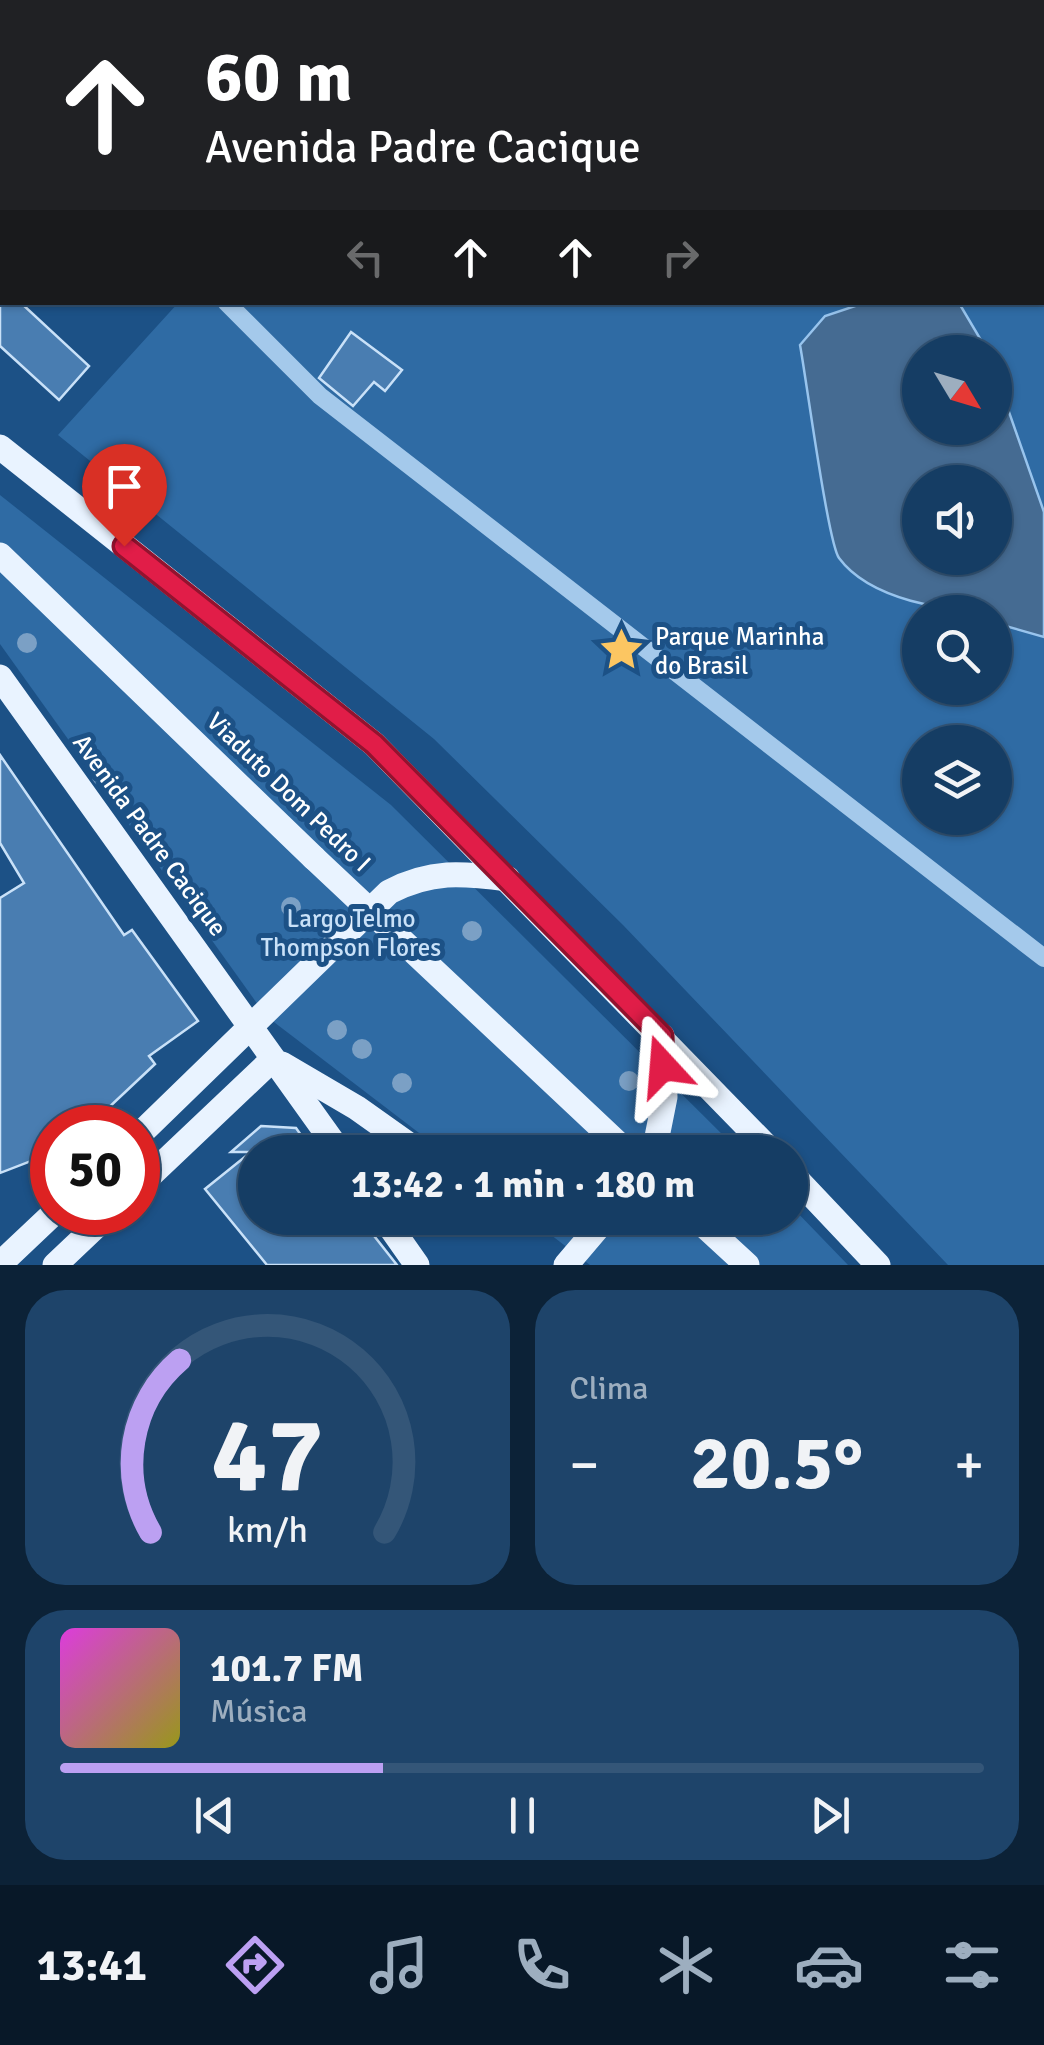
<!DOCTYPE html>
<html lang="pt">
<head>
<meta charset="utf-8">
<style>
  :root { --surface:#153d64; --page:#1e446a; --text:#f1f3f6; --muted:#9daebf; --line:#345678; --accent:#bca0f2 }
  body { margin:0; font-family:Signika,sans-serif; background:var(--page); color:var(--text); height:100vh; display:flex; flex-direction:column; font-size:38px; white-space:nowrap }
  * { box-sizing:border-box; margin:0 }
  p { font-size:32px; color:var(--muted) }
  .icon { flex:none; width:55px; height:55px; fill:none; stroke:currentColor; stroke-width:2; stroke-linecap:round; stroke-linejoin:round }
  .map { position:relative; height:1265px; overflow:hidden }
  .details { display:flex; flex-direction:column; gap:25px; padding:25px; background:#0c2237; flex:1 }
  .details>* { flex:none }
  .hud { position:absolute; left:0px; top:0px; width:1045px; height:305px; box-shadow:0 2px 8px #0004,0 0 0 2px var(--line); background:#202124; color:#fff; overflow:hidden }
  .needle { width:65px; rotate:128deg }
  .buttons { position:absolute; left:902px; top:335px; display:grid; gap:20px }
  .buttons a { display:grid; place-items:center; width:110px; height:110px; border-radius:50%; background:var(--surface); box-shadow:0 2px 8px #0004,0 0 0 2px var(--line); font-size:50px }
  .speed { position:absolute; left:30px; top:1105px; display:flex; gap:20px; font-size:50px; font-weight:700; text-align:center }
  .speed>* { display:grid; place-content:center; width:130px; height:130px; border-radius:50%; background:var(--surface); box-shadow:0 2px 8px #0004,0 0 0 2px var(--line); line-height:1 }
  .speed .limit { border:15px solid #d22; background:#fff; color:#111 }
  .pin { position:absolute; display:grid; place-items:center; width:85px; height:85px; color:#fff; margin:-102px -42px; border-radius:50% 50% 50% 0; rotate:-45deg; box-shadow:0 0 10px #0007 }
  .pin .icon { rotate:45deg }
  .me { position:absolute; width:110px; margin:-55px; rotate:341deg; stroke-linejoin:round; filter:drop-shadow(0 0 8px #0008) }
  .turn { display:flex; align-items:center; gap:35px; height:210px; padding:0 40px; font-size:45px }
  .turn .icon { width:130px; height:130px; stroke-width:2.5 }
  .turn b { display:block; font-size:70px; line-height:85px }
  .lanes { display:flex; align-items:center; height:95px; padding:0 40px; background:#0003; justify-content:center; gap:50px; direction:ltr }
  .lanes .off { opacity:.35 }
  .big { font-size:75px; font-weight:700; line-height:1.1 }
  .details .tile { flex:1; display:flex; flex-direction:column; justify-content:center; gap:15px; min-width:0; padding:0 35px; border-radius:40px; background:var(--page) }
  .details .dial { align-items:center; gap:0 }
  .dial svg { height:260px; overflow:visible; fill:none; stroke:var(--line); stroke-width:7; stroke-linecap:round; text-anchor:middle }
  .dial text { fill:var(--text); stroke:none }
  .song { display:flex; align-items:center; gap:30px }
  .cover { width:120px; height:120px; border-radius:15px; background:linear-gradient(135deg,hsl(300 70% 55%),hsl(60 70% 35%)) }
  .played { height:10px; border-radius:5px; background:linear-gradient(90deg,var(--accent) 35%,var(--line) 35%) }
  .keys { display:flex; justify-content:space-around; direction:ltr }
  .heat { display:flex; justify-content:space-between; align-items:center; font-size:55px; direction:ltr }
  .details .tiles { flex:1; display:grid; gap:25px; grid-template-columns:1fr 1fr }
  .tile:last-child { grid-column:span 2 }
  .trip { position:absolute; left:238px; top:1135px; width:570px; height:100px; border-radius:50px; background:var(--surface); box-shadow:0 2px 8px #0004,0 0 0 2px var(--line); font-weight:700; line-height:100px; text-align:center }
  .dock { display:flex; height:160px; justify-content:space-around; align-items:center; background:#081828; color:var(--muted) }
  .dock .icon { width:70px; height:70px }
  .dock .active { color:var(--accent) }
  .dock b { font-size:45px; color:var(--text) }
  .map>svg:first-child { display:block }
  .green { fill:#2f6ba4; fill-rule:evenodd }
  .water { fill:#456b92; stroke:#98c4ed; stroke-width:2.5; fill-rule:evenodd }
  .building { fill:#497db1; stroke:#c9e1f8; stroke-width:2.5 }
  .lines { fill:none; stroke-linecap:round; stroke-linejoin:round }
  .minor { stroke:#a4c9eb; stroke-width:18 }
  .major { stroke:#e9f3ff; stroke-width:25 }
  .major-bridge { stroke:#e9f3ff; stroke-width:25 }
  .tree { fill:#7ba0c5 }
  .route-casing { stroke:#92132f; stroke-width:25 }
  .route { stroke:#e11d48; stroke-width:18 }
  .labels { text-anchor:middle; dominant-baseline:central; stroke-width:10; stroke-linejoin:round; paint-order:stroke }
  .poi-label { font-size:25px; fill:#fff; stroke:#1c5186; text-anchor:start }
  .street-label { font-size:25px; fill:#fff; stroke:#1c5186 }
  .park-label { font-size:25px; fill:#c9e1f8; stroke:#1c5186 }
</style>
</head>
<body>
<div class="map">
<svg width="1044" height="1265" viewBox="0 0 1044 1265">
  <rect width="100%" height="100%" fill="#1c5186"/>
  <!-- green -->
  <g class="green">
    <path d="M0,0H1044V1265H948L623,925L434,739L58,435L178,303L1042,302V2H2L0,180ZM920,352H995V428H920ZM920,482H995V558H920ZM920,612H995V688H920ZM920,742H995V818H920Z"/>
    <polygon points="0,495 391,805 740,1152 444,1152 266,1016 0,644"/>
    <polygon points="790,1205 848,1265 590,1265 529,1218 790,1218"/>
  </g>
  <!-- water -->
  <path class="water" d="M864,303H959L988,352H920V428H995V372L1044,512V637L995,623V612C947,612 870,600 839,558C828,543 806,377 800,345L825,316ZM920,482H995V558H920Z"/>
  <!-- building -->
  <g class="building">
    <polygon points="0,302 20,302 89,366 59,400 0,346"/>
    <polygon points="351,332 402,370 385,391 374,382 353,406 319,378"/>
    <polygon points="0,755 124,935 132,930 198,1021 149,1056 155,1064 87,1128 52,1128 52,1153 0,1173 0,898 24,883 0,843"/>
    <polygon points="261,1126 296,1128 313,1152 255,1152 255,1218 360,1218 397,1265 267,1265 205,1189 251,1152 231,1152"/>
  </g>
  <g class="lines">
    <!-- minor -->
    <g class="minor">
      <polyline points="0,67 2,69"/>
      <polyline points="226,302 320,396 1044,958"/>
    </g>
    <!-- major -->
    <g class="major">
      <polyline points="0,447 374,744 772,1152"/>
      <polyline points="0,555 314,858"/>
      <polyline points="0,677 340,1152"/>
      <polyline points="282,1064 357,1108 419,1152"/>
      <path d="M138,1136L389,892C431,870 462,873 508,879"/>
      <polyline points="654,1152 665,1097 662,1036"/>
      <polyline points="790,1172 878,1265"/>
      <polyline points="138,1187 273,1059"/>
      <polyline points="384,1218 417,1265"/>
      <polyline points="534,1218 580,1218"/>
      <polyline points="696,1218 747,1265"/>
      <polyline points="0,1264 55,1212"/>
      <polyline points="55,1265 111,1212"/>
      <polyline points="566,1265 606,1218"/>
    </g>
    <!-- major-bridge -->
    <polyline class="major-bridge" points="314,858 627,1152"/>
  </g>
  <!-- trees -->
  <g class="tree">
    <circle cx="27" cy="643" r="10"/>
    <circle cx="102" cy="776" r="10"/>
    <circle cx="291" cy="907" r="10"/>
    <circle cx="472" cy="931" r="10"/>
    <circle cx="337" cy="1030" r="10"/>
    <circle cx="362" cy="1049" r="10"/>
    <circle cx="629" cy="1081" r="10"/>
    <circle cx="402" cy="1083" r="10"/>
  </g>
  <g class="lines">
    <defs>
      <polyline id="route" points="124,546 374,744 662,1036 663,1066"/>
    </defs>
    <!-- route casing -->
    <use href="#route" class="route-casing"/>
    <!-- route -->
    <use href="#route" class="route"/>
  </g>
  <!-- icons -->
  <defs>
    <symbol id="sight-bare" viewBox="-9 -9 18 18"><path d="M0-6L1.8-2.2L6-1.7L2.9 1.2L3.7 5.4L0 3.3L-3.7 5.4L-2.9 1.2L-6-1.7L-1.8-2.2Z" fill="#fcc662" stroke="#1c5186" stroke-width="2.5" paint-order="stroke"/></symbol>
  </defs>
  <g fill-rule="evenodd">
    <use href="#sight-bare" x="590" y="618" width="63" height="63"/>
  </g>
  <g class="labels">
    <!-- poi labels -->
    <g class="poi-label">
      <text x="655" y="636">Parque Marinha<tspan x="655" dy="29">do Brasil</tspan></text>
    </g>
    <!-- street labels -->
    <g class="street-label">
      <text transform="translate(289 792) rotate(44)">Viaduto Dom Pedro I</text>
      <text transform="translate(150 835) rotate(54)">Avenida Padre Cacique</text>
    </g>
    <!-- park labels -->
    <g class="park-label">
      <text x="351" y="918">Largo Telmo<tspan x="351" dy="29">Thompson Flores</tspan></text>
    </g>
  </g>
</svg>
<div class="buttons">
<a><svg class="needle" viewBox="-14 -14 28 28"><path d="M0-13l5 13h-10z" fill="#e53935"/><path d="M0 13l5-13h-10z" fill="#9daebf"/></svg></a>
<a><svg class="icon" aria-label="sound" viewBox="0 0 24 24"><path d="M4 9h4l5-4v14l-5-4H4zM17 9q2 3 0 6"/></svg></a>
<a><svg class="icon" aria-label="search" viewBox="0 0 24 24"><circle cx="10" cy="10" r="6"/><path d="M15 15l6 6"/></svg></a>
<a><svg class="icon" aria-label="layers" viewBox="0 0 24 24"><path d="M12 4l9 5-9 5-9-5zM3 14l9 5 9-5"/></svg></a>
</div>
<div class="speed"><div class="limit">50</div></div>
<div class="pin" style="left:124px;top:546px;background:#d93025"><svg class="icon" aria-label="arrive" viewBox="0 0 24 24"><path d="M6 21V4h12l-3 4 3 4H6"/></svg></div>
<svg class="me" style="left:663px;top:1066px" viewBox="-20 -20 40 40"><path d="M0-17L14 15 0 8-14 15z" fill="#e11d48" stroke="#fff" stroke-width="4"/></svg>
<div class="trip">13:42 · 1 min · 180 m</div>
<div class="hud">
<div class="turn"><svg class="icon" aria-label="ahead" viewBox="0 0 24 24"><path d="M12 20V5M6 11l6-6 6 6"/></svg><div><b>60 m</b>Avenida Padre Cacique</div></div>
<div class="lanes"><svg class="icon off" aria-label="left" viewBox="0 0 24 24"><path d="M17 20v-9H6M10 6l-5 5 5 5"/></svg><svg class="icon" aria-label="ahead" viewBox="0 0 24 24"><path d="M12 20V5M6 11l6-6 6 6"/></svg><svg class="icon" aria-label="ahead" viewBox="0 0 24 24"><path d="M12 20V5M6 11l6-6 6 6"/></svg><svg class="icon off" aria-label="right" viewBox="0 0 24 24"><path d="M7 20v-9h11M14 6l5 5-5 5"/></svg></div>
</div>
</div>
<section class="details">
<div class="tiles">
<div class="tile dial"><svg viewBox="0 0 100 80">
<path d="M14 69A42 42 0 1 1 86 69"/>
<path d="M14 69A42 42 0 0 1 23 16" stroke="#bca0f2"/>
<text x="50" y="56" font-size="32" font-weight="700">47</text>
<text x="50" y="72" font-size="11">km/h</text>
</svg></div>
<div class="tile"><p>Clima</p>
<div class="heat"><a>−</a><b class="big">20.5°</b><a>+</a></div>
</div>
<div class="tile">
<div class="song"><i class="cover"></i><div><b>101.7 FM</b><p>Música</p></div></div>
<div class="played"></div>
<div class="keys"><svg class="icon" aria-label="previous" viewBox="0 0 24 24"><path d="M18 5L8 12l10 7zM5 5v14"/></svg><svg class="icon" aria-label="pause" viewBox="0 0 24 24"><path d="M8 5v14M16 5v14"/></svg><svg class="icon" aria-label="next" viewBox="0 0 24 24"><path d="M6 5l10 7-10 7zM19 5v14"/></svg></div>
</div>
</div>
</section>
<nav class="dock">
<b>13:41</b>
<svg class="icon active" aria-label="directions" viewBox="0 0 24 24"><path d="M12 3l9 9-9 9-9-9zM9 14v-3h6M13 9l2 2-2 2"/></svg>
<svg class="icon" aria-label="music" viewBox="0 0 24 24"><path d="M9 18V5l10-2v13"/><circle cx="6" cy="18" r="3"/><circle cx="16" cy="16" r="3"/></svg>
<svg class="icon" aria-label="phone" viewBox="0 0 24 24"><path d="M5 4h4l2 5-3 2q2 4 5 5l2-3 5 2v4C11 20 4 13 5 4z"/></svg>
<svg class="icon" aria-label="climate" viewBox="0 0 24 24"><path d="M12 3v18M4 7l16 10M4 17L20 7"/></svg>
<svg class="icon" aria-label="car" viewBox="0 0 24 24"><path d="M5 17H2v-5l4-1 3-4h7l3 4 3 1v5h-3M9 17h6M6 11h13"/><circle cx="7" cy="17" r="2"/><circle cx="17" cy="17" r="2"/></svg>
<svg class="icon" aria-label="filters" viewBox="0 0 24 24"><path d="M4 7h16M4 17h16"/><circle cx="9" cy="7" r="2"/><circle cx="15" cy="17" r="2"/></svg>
</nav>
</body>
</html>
